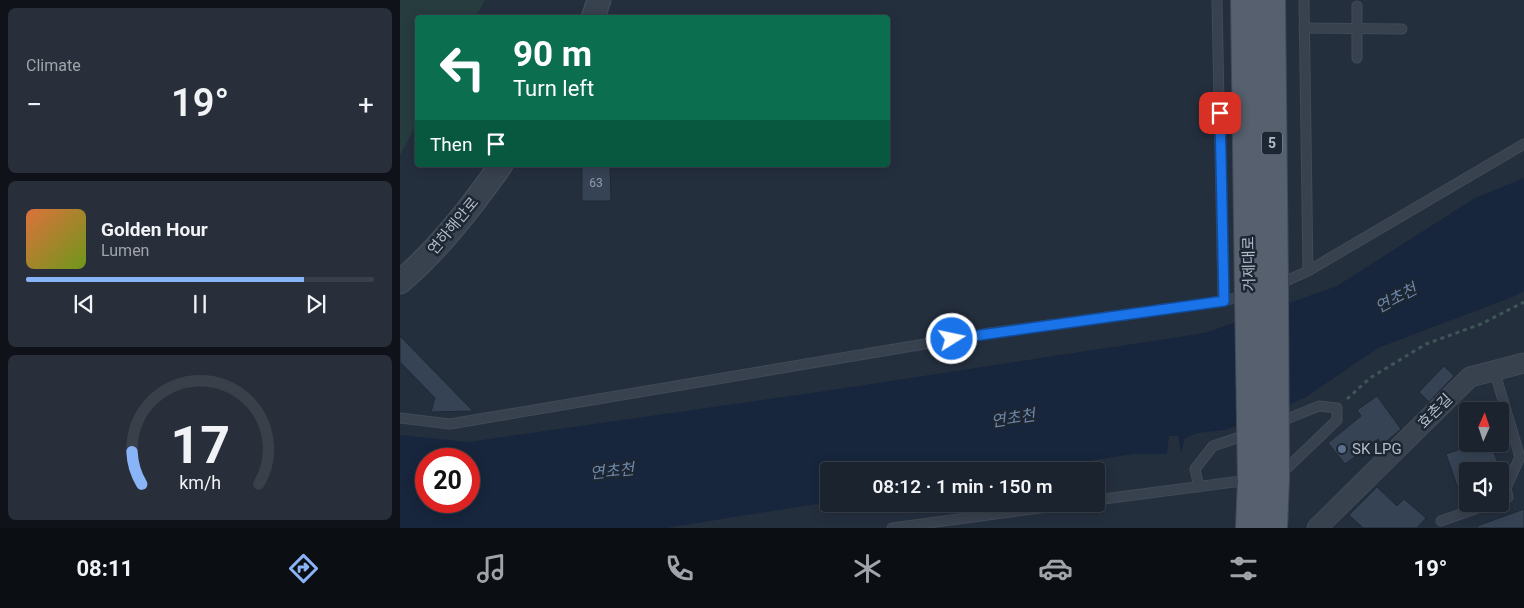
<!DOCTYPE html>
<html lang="en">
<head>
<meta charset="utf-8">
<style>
  :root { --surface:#1b232e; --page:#282f3a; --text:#f1f3f6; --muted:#a0a4aa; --line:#39404a; --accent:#8ab4f8 }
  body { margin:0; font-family:Roboto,"Noto Sans KR",sans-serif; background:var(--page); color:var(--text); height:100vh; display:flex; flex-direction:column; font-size:19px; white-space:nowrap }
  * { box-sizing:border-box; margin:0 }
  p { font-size:16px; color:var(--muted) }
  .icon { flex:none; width:28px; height:28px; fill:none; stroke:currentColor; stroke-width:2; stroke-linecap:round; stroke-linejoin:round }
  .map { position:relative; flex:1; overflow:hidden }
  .side { display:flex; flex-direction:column; gap:8px; padding:8px; background:#0f1319; width:400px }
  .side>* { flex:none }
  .top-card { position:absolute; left:15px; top:15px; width:475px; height:152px; border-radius:5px; box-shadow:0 2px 12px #0003,0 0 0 1px var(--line); background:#0b6e4f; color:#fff; overflow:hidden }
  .needle { width:32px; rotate:3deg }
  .tools { position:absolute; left:1059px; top:402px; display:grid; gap:10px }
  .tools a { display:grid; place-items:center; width:50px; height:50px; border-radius:5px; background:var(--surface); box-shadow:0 2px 12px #0003,0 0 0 1px var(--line); font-size:25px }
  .speed { position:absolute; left:15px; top:448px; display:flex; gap:10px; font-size:25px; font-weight:700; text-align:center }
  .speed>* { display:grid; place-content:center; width:65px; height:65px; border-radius:50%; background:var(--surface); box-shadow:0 2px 12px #0003,0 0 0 1px var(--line); line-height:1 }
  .speed .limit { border:8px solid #d22; background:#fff; color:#111 }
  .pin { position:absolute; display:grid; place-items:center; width:42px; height:42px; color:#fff; margin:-21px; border-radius:10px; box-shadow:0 2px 8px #0006 }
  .me { position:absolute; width:55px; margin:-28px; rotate:80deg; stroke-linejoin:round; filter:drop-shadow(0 0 4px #0008) }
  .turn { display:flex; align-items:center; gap:18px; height:105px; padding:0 15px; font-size:22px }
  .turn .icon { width:65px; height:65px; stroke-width:2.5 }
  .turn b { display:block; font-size:35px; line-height:42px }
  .then { display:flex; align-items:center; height:48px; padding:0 15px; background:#0003; gap:10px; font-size:19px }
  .big { font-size:38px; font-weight:600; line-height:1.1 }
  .side .widget { flex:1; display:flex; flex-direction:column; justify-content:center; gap:8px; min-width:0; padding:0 18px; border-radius:8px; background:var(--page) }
  .side .dial { align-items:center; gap:0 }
  .dial svg { height:130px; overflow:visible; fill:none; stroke:var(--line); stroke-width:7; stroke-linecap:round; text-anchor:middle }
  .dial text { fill:var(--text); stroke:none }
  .song { display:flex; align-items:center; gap:15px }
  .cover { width:60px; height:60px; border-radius:8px; background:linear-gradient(135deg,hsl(20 70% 55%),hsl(80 70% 35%)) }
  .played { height:5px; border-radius:2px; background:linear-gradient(90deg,var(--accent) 80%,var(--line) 80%) }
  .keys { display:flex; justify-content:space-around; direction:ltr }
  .heat { display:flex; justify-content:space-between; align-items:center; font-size:28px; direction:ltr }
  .trip { position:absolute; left:420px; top:462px; width:285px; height:50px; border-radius:5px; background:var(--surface); box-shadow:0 2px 12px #0003,0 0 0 1px var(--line); font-weight:600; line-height:50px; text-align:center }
  .dock { display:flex; height:80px; justify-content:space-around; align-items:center; background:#0b0e12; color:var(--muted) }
  .dock .icon { width:35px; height:35px }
  .dock .selected { color:var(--accent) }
  .dock b { font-size:22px; color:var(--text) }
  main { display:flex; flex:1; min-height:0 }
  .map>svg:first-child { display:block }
  .green { fill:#263c3f }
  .water { fill:#17263c; fill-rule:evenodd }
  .building { fill:#364354; stroke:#1f2835 }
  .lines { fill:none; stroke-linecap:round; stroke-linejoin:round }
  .service-casing { stroke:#414a57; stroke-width:11 }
  .minor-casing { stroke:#414a57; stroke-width:21 }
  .tertiary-casing { stroke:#414a57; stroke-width:25 }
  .primary-casing { stroke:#414a57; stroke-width:30 }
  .path { stroke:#3f5557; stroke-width:3; stroke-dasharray:4 4; stroke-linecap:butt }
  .service { stroke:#38414e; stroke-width:9 }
  .minor { stroke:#38414e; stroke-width:19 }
  .tertiary { stroke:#38414e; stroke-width:22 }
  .primary { stroke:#56606e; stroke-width:28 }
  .primary-bridge-casing { stroke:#414a57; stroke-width:30; stroke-linecap:butt }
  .primary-bridge { stroke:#56606e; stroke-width:28 }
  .route-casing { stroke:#114b97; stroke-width:12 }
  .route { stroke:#1a73e8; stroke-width:9 }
  .service-dot { fill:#5c6f8a; stroke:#1d2633; stroke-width:2 }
  .labels { text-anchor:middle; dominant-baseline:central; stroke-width:5; stroke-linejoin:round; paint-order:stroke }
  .number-label { font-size:12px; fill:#929caa }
  .shield { fill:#1d2633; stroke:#878f9c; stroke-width:1 }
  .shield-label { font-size:14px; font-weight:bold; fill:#b4bcc9 }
  .street-label { font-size:15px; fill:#b4bcc9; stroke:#1d2633 }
  .poi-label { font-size:15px; fill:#b4bcc9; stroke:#1d2633; text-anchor:start }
  .water-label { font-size:16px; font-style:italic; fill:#6d86a8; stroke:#1d2633 }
</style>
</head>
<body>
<main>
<section class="side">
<div class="widget"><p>Climate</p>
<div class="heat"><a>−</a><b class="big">19°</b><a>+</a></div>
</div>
<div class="widget">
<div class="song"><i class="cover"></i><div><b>Golden Hour</b><p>Lumen</p></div></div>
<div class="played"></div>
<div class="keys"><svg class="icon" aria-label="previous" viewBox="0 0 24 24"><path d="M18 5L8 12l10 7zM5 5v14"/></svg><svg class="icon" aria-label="pause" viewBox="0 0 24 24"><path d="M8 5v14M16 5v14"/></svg><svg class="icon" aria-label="next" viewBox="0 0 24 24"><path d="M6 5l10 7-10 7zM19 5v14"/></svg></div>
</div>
<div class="widget dial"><svg viewBox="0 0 100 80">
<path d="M14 69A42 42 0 1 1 86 69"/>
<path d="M14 69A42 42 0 0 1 8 49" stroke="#8ab4f8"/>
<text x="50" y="56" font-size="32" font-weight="700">17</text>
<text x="50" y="72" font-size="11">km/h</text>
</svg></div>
</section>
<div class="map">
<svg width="1124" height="528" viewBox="0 0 1124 528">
  <rect width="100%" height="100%" fill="#242f3e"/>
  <!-- green -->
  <polygon class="green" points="0,0 85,0 75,17 18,18 17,123 0,155"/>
  <!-- water -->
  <path class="water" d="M1124,178V291L1115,296L978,348L906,397L862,417L825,430L798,433L785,438L781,453L778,436H769L767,454H733L624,471H429V502L266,528H0V435L68,442L425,391L805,333L937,286L1075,198ZM26,459H69V501H26Z"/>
  <!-- building -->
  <g class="building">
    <polygon points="182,165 210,165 211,201 182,201"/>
    <polygon points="0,336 73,411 31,412 35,398 0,362"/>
    <polygon points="1044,366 1054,376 1029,402 1019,392"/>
    <polygon points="977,396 1001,429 982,445 978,439 945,464 928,443 961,416 957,410"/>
    <polygon points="1075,444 1091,444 1101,471 1068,471 1068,505 1064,506 1046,454"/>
    <polygon points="977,487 997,506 1004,499 1026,518 1017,528 963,528 949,515"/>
    <polygon points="1124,509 1124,528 1077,528 1077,526"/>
  </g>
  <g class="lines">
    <defs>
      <g id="service">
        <polyline points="817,0 823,301"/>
        <polyline points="904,0 908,271"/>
        <polyline points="957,6 957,58"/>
        <polyline points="904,28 1002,29"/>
        <polyline points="877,285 908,271 1124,144"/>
        <polyline points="1094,370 1120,457 1106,488 1108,497 1100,500"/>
        <polyline points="0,418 50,424 590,333 823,301 846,295"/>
        <polyline points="877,423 919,406 937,408 937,420 882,473"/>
        <polyline points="799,487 795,469 813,446 849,434"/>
        <polyline points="696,500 849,480"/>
        <polyline points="1041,521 1089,504"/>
        <polyline points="492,528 670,504"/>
      </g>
      <polyline id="minor" points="917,528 1070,377 1124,363"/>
      <g id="tertiary">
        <polyline points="193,18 199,0"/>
        <path d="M0,282C39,249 71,207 101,165"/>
      </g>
      <g id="primary">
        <polyline points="845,0 849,295"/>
        <polyline points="871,0 874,287"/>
        <polyline points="850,528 852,480"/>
        <polyline points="873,528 875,479"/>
      </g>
    </defs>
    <!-- service casing -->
    <use href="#service" class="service-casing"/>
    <!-- minor casing -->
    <use href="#minor" class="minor-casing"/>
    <!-- tertiary casing -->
    <use href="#tertiary" class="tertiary-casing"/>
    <!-- primary casing -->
    <use href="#primary" class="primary-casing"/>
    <!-- path -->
    <polyline class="path" points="947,399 970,378 1026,344 1081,324 1124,302"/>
    <!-- service -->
    <use href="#service" class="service"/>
    <!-- minor -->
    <use href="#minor" class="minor"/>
    <!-- tertiary -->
    <use href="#tertiary" class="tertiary"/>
    <!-- primary -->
    <use href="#primary" class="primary"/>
    <defs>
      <g id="primary-bridge">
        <polyline points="874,287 875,479"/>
        <polyline points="849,295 852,480"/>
      </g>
    </defs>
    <!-- primary-bridge casing -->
    <use href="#primary-bridge" class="primary-bridge-casing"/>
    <!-- primary-bridge -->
    <use href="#primary-bridge" class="primary-bridge"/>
  </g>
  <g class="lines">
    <defs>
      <polyline id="route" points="552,339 824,301 820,113"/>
    </defs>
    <!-- route casing -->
    <use href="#route" class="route-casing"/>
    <!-- route -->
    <use href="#route" class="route"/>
  </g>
  <!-- markers -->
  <circle class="service-dot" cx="942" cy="449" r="5"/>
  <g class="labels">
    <!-- number labels -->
    <g class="number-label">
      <text x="196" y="183">63</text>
    </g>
    <!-- shield labels -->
    <rect class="shield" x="862" y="131.5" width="20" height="23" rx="4"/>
    <g class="shield-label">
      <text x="872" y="143">5</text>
    </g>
    <!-- street labels -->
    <g class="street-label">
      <text transform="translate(53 226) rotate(-50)">연하해안로</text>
      <text transform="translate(849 264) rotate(-91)">거제대로</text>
      <text transform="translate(1035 411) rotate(-45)">효촌길</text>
    </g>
    <!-- poi labels -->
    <g class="poi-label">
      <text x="952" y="449">SK LPG</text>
    </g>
    <!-- water labels -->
    <g class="water-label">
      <text transform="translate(996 298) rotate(-28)">연초천</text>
      <text transform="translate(613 418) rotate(-9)">연초천</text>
      <text transform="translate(212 471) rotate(-6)">연초천</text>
    </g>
  </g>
</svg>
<div class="tools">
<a><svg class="needle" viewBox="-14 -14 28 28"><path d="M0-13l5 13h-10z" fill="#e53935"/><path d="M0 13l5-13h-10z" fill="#a0a4aa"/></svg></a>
<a><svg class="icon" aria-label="sound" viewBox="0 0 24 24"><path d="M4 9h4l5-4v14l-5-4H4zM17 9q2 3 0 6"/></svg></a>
</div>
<div class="speed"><div class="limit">20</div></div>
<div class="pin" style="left:820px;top:113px;background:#d93025"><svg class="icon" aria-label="arrive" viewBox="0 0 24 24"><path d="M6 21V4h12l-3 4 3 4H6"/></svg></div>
<svg class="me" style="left:552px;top:339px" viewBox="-20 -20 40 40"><circle r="17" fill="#1a73e8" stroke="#fff" stroke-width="3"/><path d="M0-11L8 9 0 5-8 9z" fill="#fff"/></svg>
<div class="trip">08:12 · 1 min · 150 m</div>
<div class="top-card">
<div class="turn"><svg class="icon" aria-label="left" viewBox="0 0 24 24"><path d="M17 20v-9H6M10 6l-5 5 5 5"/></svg><div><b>90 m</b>Turn left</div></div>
<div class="then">Then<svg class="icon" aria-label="arrive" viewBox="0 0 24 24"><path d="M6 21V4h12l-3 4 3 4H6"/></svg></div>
</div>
</div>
</main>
<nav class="dock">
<b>08:11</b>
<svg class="icon selected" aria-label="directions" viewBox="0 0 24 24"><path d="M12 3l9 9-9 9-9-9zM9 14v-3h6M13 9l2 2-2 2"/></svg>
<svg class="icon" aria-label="music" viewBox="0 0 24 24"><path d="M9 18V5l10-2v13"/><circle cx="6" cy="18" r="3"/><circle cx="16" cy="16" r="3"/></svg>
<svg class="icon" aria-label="phone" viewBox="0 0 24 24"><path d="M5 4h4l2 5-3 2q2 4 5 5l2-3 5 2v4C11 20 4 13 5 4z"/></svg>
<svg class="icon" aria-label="climate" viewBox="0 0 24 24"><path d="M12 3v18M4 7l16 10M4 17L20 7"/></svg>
<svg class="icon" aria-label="car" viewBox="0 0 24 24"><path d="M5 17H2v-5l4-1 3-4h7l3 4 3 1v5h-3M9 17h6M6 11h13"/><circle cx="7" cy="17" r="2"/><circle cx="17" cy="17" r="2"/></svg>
<svg class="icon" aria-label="filters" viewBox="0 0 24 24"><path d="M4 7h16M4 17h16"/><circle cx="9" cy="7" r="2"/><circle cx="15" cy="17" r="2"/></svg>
<b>19°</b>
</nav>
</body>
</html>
